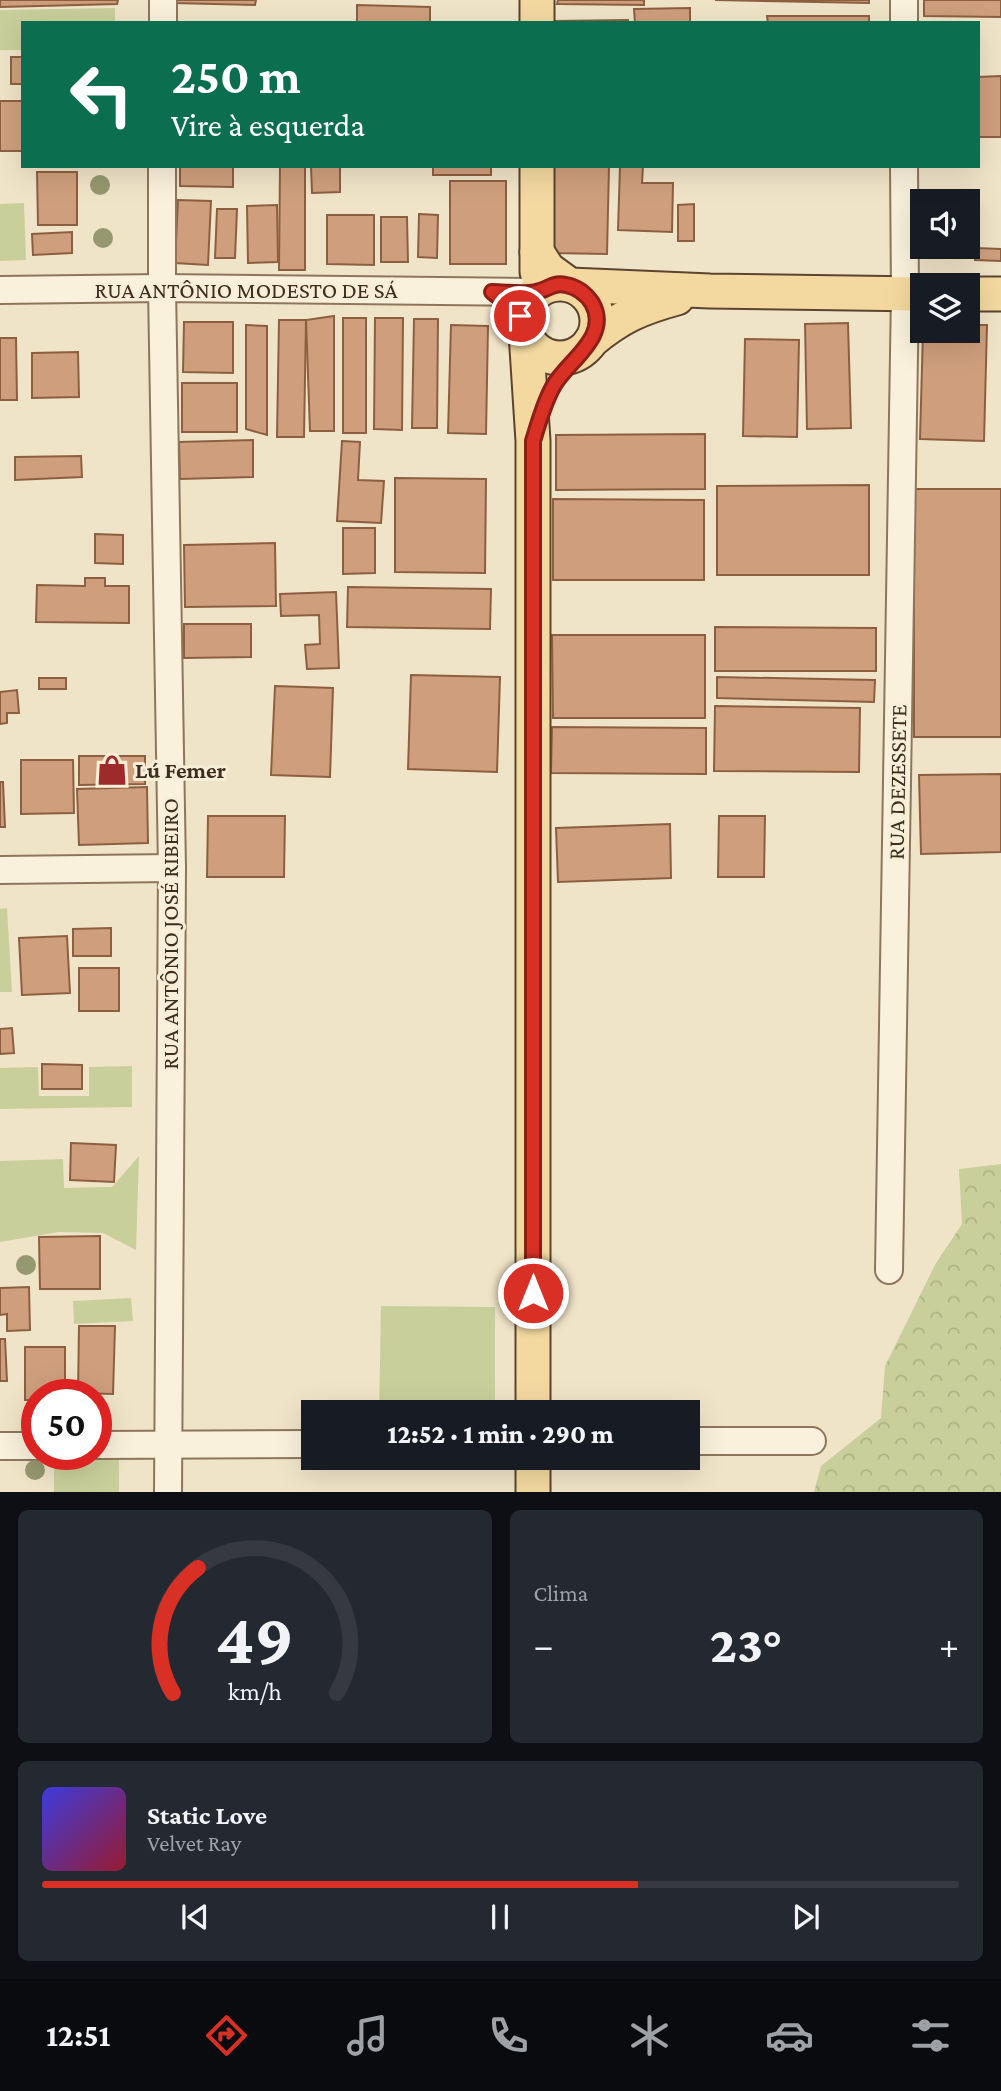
<!DOCTYPE html>
<html lang="pt">
<head>
<meta charset="utf-8">
<style>
  :root { --surface:#171b24; --page:#242831; --text:#f1f3f6; --muted:#9ea1a6; --line:#363941; --accent:#d93025 }
  body { margin:0; font-family:"Crimson Pro",serif; background:var(--page); color:var(--text); height:100vh; display:flex; flex-direction:column; font-size:26px; white-space:nowrap }
  * { box-sizing:border-box; margin:0 }
  p { font-size:23px; color:var(--muted) }
  .icon { flex:none; width:38px; height:38px; fill:none; stroke:currentColor; stroke-width:2; stroke-linecap:round; stroke-linejoin:round }
  .map { position:relative; height:1492px; overflow:hidden }
  .panel { display:flex; flex-direction:column; gap:18px; padding:18px; background:#0d0f14; flex:1 }
  .panel>* { flex:none }
  .guide { position:absolute; left:21px; top:21px; width:959px; height:147px; border-radius:0px; box-shadow:0 7px 28px #0002; background:#0b6e4f; color:#fff; overflow:hidden }
  .controls { position:absolute; left:910px; top:189px; display:grid; gap:14px }
  .controls a { display:grid; place-items:center; width:70px; height:70px; border-radius:0px; background:var(--surface); box-shadow:0 7px 28px #0002; font-size:35px }
  .speed { position:absolute; left:21px; top:1379px; display:flex; gap:14px; font-size:35px; font-weight:700; text-align:center }
  .speed>* { display:grid; place-content:center; width:91px; height:91px; border-radius:50%; background:var(--surface); box-shadow:0 7px 28px #0002; line-height:1 }
  .speed .limit { border:10px solid #d22; background:#fff; color:#111 }
  .pin { position:absolute; display:grid; place-items:center; width:60px; height:60px; color:#fff; margin:-30px; border:4px solid #fff; border-radius:50%; box-shadow:0 2px 7px #0007 }
  .me { position:absolute; width:77px; margin:-38px; rotate:0deg; stroke-linejoin:round; filter:drop-shadow(0 0 5px #0008) }
  .turn { display:flex; align-items:center; gap:24px; height:147px; padding:0 35px; font-size:32px }
  .turn .icon { width:91px; height:91px; stroke-width:2.5 }
  .turn b { display:block; font-size:49px; line-height:60px }
  .big { font-size:52px; font-weight:800; line-height:1.1 }
  .panel .card { flex:1; display:flex; flex-direction:column; justify-content:center; gap:10px; min-width:0; padding:0 24px; border-radius:10px; background:var(--page) }
  .panel .dial { align-items:center; gap:0 }
  .dial svg { height:182px; overflow:visible; fill:none; stroke:var(--line); stroke-width:7; stroke-linecap:round; text-anchor:middle }
  .dial text { fill:var(--text); stroke:none }
  .song { display:flex; align-items:center; gap:21px }
  .cover { width:84px; height:84px; border-radius:10px; background:linear-gradient(135deg,hsl(240 70% 55%),hsl(350 70% 35%)) }
  .played { height:7px; border-radius:4px; background:linear-gradient(90deg,var(--accent) 65%,var(--line) 65%) }
  .keys { display:flex; justify-content:space-around; direction:ltr }
  .heat { display:flex; justify-content:space-between; align-items:center; font-size:38px; direction:ltr }
  .panel .tiles { flex:1; display:grid; gap:18px; grid-template-columns:1fr 1fr }
  .card:last-child { grid-column:span 2 }
  .trip { position:absolute; left:301px; top:1400px; width:399px; height:70px; border-radius:0px; background:var(--surface); box-shadow:0 7px 28px #0002; font-weight:800; line-height:70px; text-align:center }
  .dock { display:flex; height:112px; justify-content:space-around; align-items:center; background:#090b0e; color:var(--muted) }
  .dock .icon { width:49px; height:49px }
  .dock .current { color:var(--accent) }
  .dock b { font-size:32px; color:var(--text) }
  .map>svg:first-child { display:block }
  .grass { fill:#c9cf9b }
  .forest { fill:url(#forest-crowns) }
  .building { fill:#cf9f7d; stroke:#8d5f41; stroke-width:2 }
  .lines { fill:none; stroke-linecap:round; stroke-linejoin:round }
  .minor-casing { stroke:#8d765c; stroke-width:30 }
  .major-casing { stroke:#5b4430; stroke-width:37 }
  .minor { stroke:#faf1dc; stroke-width:26 }
  .major { stroke:#f3d9a0; stroke-width:33 }
  .tree { fill:#96986f }
  .route-casing { stroke:#8d1f18; stroke-width:18 }
  .route { stroke:#d93025; stroke-width:12 }
  .labels { text-anchor:middle; dominant-baseline:central; stroke-width:6; stroke-linejoin:round; paint-order:stroke }
  .street-label { font-size:23px; fill:#3d2e20; stroke:#f7eed8 }
  .poi-label { font-size:23px; font-weight:bold; fill:#3d2e20; stroke:#f7eed8; text-anchor:start }
</style>
</head>
<body>
<div class="map">
<svg width="1001" height="1493" viewBox="0 0 1001 1493">
  <defs>
    <pattern id="forest-crowns" width="20" height="18" patternUnits="userSpaceOnUse" patternTransform="scale(1.75)"><rect width="20" height="18" fill="#c9cf9b"/><path d="M2 6a3 3 0 1 1 6 0M12 15a3 3 0 1 1 6 0" fill="none" stroke="#aeb285"/></pattern>
  </defs>
  <rect width="100%" height="100%" fill="#f0e4c8"/>
  <!-- grass -->
  <g class="grass">
    <polygon points="115,8 115,23 23,23 23,50 0,50 0,10"/>
    <polygon points="24,203 26,260 0,261 0,204"/>
    <polygon points="7,908 12,992 0,992 0,909"/>
    <polygon points="132,1066 132,1107 0,1109 0,1068 38,1067 39,1096 89,1096 89,1067"/>
    <polygon points="139,1156 136,1250 103,1233 59,1232 0,1242 0,1161 63,1159 64,1188 112,1187"/>
    <polygon points="131,1298 133,1321 74,1324 73,1301"/>
    <polygon points="381,1306 495,1307 495,1412 379,1412"/>
    <rect x="54" y="1457" width="65" height="35"/>
  </g>
  <!-- forest -->
  <polygon class="forest" points="1001,1164 1001,1492 814,1492 821,1466 881,1418 885,1366 936,1263 962,1224 959,1169"/>
  <!-- building -->
  <g class="building">
    <polygon points="0,0 118,0 117,4 0,7"/>
    <polygon points="173,0 256,0 255,5 173,3"/>
    <polygon points="558,0 644,0 644,5 557,4"/>
    <polygon points="715,0 869,0 869,3"/>
    <polygon points="924,0 1001,0 1001,17 924,16"/>
    <polygon points="357,5 430,7 430,23 357,23"/>
    <polygon points="690,8 690,23 635,23 634,9"/>
    <polygon points="767,16 869,16 869,23 768,23"/>
    <polygon points="628,20 628,23 554,23 554,21"/>
    <rect x="11" y="57" width="12" height="27"/>
    <polygon points="1001,76 1001,137 978,137 978,77"/>
    <rect x="0" y="101" width="23" height="50"/>
    <polygon points="180,166 233,166 233,187 180,186"/>
    <polygon points="280,166 305,166 305,270 279,270"/>
    <polygon points="311,166 340,166 340,192 312,193"/>
    <rect x="433" y="166" width="58" height="9"/>
    <polygon points="554,166 609,166 607,254 552,253"/>
    <polygon points="620,166 643,166 642,183 673,183 672,232 618,230"/>
    <polygon points="37,172 77,172 77,225 38,225"/>
    <rect x="450" y="181" width="56" height="83"/>
    <polygon points="178,200 211,201 208,265 175,263"/>
    <polygon points="694,204 694,241 678,241 678,205"/>
    <polygon points="277,205 278,262 248,263 247,206"/>
    <polygon points="217,209 237,209 235,258 215,258"/>
    <polygon points="419,214 438,215 437,258 418,257"/>
    <polygon points="327,215 374,215 374,265 327,264"/>
    <polygon points="381,217 407,217 408,262 381,262"/>
    <polygon points="72,232 72,253 33,255 32,234"/>
    <polygon points="976,248 1001,249 1001,261 975,260"/>
    <polygon points="334,316 334,431 310,431 306,320"/>
    <rect x="343" y="318" width="23" height="115"/>
    <polygon points="375,318 403,318 402,430 374,429"/>
    <polygon points="414,319 438,319 437,428 412,428"/>
    <polygon points="279,320 306,320 304,437 277,437"/>
    <polygon points="184,322 233,322 233,373 183,372"/>
    <polygon points="848,323 851,428 807,429 805,324"/>
    <polygon points="246,325 267,326 267,435 246,429"/>
    <polygon points="451,325 488,326 486,434 448,433"/>
    <polygon points="968,325 987,325 984,441 920,439 923,331 968,331"/>
    <polygon points="0,338 16,338 17,400 0,400"/>
    <polygon points="745,339 799,340 797,437 743,436"/>
    <polygon points="78,352 79,397 32,398 32,353"/>
    <rect x="182" y="383" width="55" height="49"/>
    <polygon points="705,434 705,489 556,490 556,435"/>
    <polygon points="253,440 253,477 180,479 179,442"/>
    <polygon points="342,441 360,442 358,480 384,481 381,523 337,521"/>
    <polygon points="81,456 82,477 15,480 15,457"/>
    <polygon points="395,478 486,479 485,573 395,572"/>
    <polygon points="869,485 869,575 717,575 717,486"/>
    <rect x="914" y="489" width="87" height="248"/>
    <polygon points="553,499 704,500 704,580 553,580"/>
    <polygon points="343,528 375,528 375,573 343,574"/>
    <polygon points="95,534 123,535 123,564 95,563"/>
    <polygon points="275,543 276,606 185,607 184,545"/>
    <polygon points="85,578 105,578 105,586 129,586 129,623 36,622 37,585 85,586"/>
    <polygon points="348,587 491,589 490,629 347,627"/>
    <polygon points="336,592 339,668 307,669 305,645 320,644 319,615 281,616 280,594"/>
    <polygon points="184,624 251,624 251,657 184,658"/>
    <polygon points="715,627 876,628 876,671 715,671"/>
    <polygon points="552,635 705,635 705,718 553,718"/>
    <polygon points="411,675 500,677 497,772 408,769"/>
    <polygon points="717,677 875,680 874,702 717,698"/>
    <rect x="39" y="678" width="27" height="11"/>
    <polygon points="275,686 333,688 330,777 271,775"/>
    <polygon points="17,690 19,713 7,713 7,723 0,724 0,692"/>
    <polygon points="715,706 860,708 859,772 714,771"/>
    <polygon points="552,727 706,728 706,774 551,773"/>
    <polygon points="79,756 145,756 145,784 79,785"/>
    <polygon points="21,760 73,760 74,813 21,814"/>
    <polygon points="1001,774 1001,852 921,854 919,775"/>
    <polygon points="0,782 3,782 5,827 0,827"/>
    <polygon points="147,787 148,843 79,845 77,789"/>
    <polygon points="208,816 285,816 284,877 207,877"/>
    <polygon points="719,816 765,816 764,877 718,877"/>
    <polygon points="670,824 671,878 558,882 556,828"/>
    <polygon points="111,928 111,956 73,956 73,929"/>
    <polygon points="67,936 70,993 22,995 19,938"/>
    <rect x="79" y="968" width="40" height="43"/>
    <polygon points="12,1028 14,1053 0,1054 0,1029"/>
    <polygon points="42,1064 82,1065 82,1089 42,1089"/>
    <polygon points="71,1143 116,1145 114,1182 70,1180"/>
    <polygon points="100,1236 100,1289 40,1289 39,1237"/>
    <polygon points="29,1287 30,1330 7,1331 7,1314 0,1315 0,1288"/>
    <polygon points="79,1326 115,1326 113,1394 78,1393"/>
    <polygon points="0,1339 5,1339 7,1381 0,1381"/>
    <polygon points="25,1347 65,1347 65,1395 37,1395 37,1400 25,1400"/>
  </g>
  <g class="lines">
    <defs>
      <g id="minor">
        <polyline points="904,0 904,23"/>
        <polyline points="163,23 163,0"/>
        <polyline points="162,166 162,288 172,868 168,1493"/>
        <polyline points="0,290 162,288 537,292"/>
        <polyline points="0,870 172,868"/>
        <polyline points="889,1270 905,293 904,166"/>
        <polyline points="688,1441 812,1441"/>
        <polyline points="96,1445 313,1444"/>
        <polyline points="0,1446 37,1446"/>
      </g>
      <g id="major">
        <polyline points="537,0 537,23"/>
        <polyline points="537,166 537,272"/>
        <polyline points="537,252 548,269 570,285 710,291 922,294"/>
        <circle cx="560" cy="321" r="37"/>
        <polyline points="968,294 1001,294"/>
        <polyline points="526,333 533,441 533,1412"/>
        <path d="M591,341C620,317 640,308 677,298"/>
        <polyline points="533,1458 533,1493"/>
      </g>
    </defs>
    <!-- minor casing -->
    <use href="#minor" class="minor-casing"/>
    <!-- major casing -->
    <use href="#major" class="major-casing"/>
    <!-- minor -->
    <use href="#minor" class="minor"/>
    <!-- major -->
    <use href="#major" class="major"/>
  </g>
  <!-- trees -->
  <g class="tree">
    <circle cx="100" cy="185" r="10"/>
    <circle cx="103" cy="238" r="10"/>
    <circle cx="26" cy="1265" r="10"/>
    <circle cx="35" cy="1470" r="10"/>
  </g>
  <g class="lines">
    <defs>
      <path id="route" d="M520,316L515,310L492,292C506,292 522,295 536,292C548,290 552,282 566,285C577,287 586,294 592,303C611,336 569,360 554,385C544,402 539,422 533,441V1293"/>
    </defs>
    <!-- route casing -->
    <use href="#route" class="route-casing"/>
    <!-- route -->
    <use href="#route" class="route"/>
  </g>
  <!-- icons -->
  <defs>
    <symbol id="shop-bare" viewBox="-9 -9 18 18"><path d="M-5-2.5h2.3a2.7 3.5 0 0 1 5.4 0H5L5.5 6h-11ZM-1.5-2.5h3a1.5 2.3 0 0 0-3 0Z" fill="#9e2a2b" stroke="#f7eed8" stroke-width="2.5" paint-order="stroke"/></symbol>
  </defs>
  <g fill-rule="evenodd">
    <use href="#shop-bare" x="90" y="748" width="44" height="44"/>
  </g>
  <g class="labels">
    <!-- street labels -->
    <g class="street-label">
      <text x="246" y="290">RUA ANTÔNIO MODESTO DE SÁ</text>
      <text transform="translate(897 782) rotate(-89)">RUA DEZESSETE</text>
      <text transform="translate(170 934) rotate(-90)">RUA ANTÔNIO JOSÉ RIBEIRO</text>
    </g>
    <!-- poi labels -->
    <g class="poi-label">
      <text x="135" y="770">Lú Femer</text>
    </g>
  </g>
</svg>
<div class="controls">
<a><svg class="icon" aria-label="sound" viewBox="0 0 24 24"><path d="M4 9h4l5-4v14l-5-4H4zM17 9q2 3 0 6"/></svg></a>
<a><svg class="icon" aria-label="layers" viewBox="0 0 24 24"><path d="M12 4l9 5-9 5-9-5zM3 14l9 5 9-5"/></svg></a>
</div>
<div class="speed"><div class="limit">50</div></div>
<div class="pin" style="left:520px;top:316px;background:#d93025"><svg class="icon" aria-label="arrive" viewBox="0 0 24 24"><path d="M6 21V4h12l-3 4 3 4H6"/></svg></div>
<svg class="me" style="left:533px;top:1293px" viewBox="-20 -20 40 40"><circle r="17" fill="#d93025" stroke="#fff" stroke-width="3"/><path d="M0-11L8 9 0 5-8 9z" fill="#fff"/></svg>
<div class="trip">12:52 · 1 min · 290 m</div>
<div class="guide">
<div class="turn"><svg class="icon" aria-label="left" viewBox="0 0 24 24"><path d="M17 20v-9H6M10 6l-5 5 5 5"/></svg><div><b>250 m</b>Vire à esquerda</div></div>
</div>
</div>
<section class="panel">
<div class="tiles">
<div class="card dial"><svg viewBox="0 0 100 80">
<path d="M14 69A42 42 0 1 1 86 69"/>
<path d="M14 69A42 42 0 0 1 25 14" stroke="#d93025"/>
<text x="50" y="56" font-size="32" font-weight="700">49</text>
<text x="50" y="72" font-size="11">km/h</text>
</svg></div>
<div class="card"><p>Clima</p>
<div class="heat"><a>−</a><b class="big">23°</b><a>+</a></div>
</div>
<div class="card">
<div class="song"><i class="cover"></i><div><b>Static Love</b><p>Velvet Ray</p></div></div>
<div class="played"></div>
<div class="keys"><svg class="icon" aria-label="previous" viewBox="0 0 24 24"><path d="M18 5L8 12l10 7zM5 5v14"/></svg><svg class="icon" aria-label="pause" viewBox="0 0 24 24"><path d="M8 5v14M16 5v14"/></svg><svg class="icon" aria-label="next" viewBox="0 0 24 24"><path d="M6 5l10 7-10 7zM19 5v14"/></svg></div>
</div>
</div>
</section>
<nav class="dock">
<b>12:51</b>
<svg class="icon current" aria-label="directions" viewBox="0 0 24 24"><path d="M12 3l9 9-9 9-9-9zM9 14v-3h6M13 9l2 2-2 2"/></svg>
<svg class="icon" aria-label="music" viewBox="0 0 24 24"><path d="M9 18V5l10-2v13"/><circle cx="6" cy="18" r="3"/><circle cx="16" cy="16" r="3"/></svg>
<svg class="icon" aria-label="phone" viewBox="0 0 24 24"><path d="M5 4h4l2 5-3 2q2 4 5 5l2-3 5 2v4C11 20 4 13 5 4z"/></svg>
<svg class="icon" aria-label="climate" viewBox="0 0 24 24"><path d="M12 3v18M4 7l16 10M4 17L20 7"/></svg>
<svg class="icon" aria-label="car" viewBox="0 0 24 24"><path d="M5 17H2v-5l4-1 3-4h7l3 4 3 1v5h-3M9 17h6M6 11h13"/><circle cx="7" cy="17" r="2"/><circle cx="17" cy="17" r="2"/></svg>
<svg class="icon" aria-label="filters" viewBox="0 0 24 24"><path d="M4 7h16M4 17h16"/><circle cx="9" cy="7" r="2"/><circle cx="15" cy="17" r="2"/></svg>
</nav>
</body>
</html>
